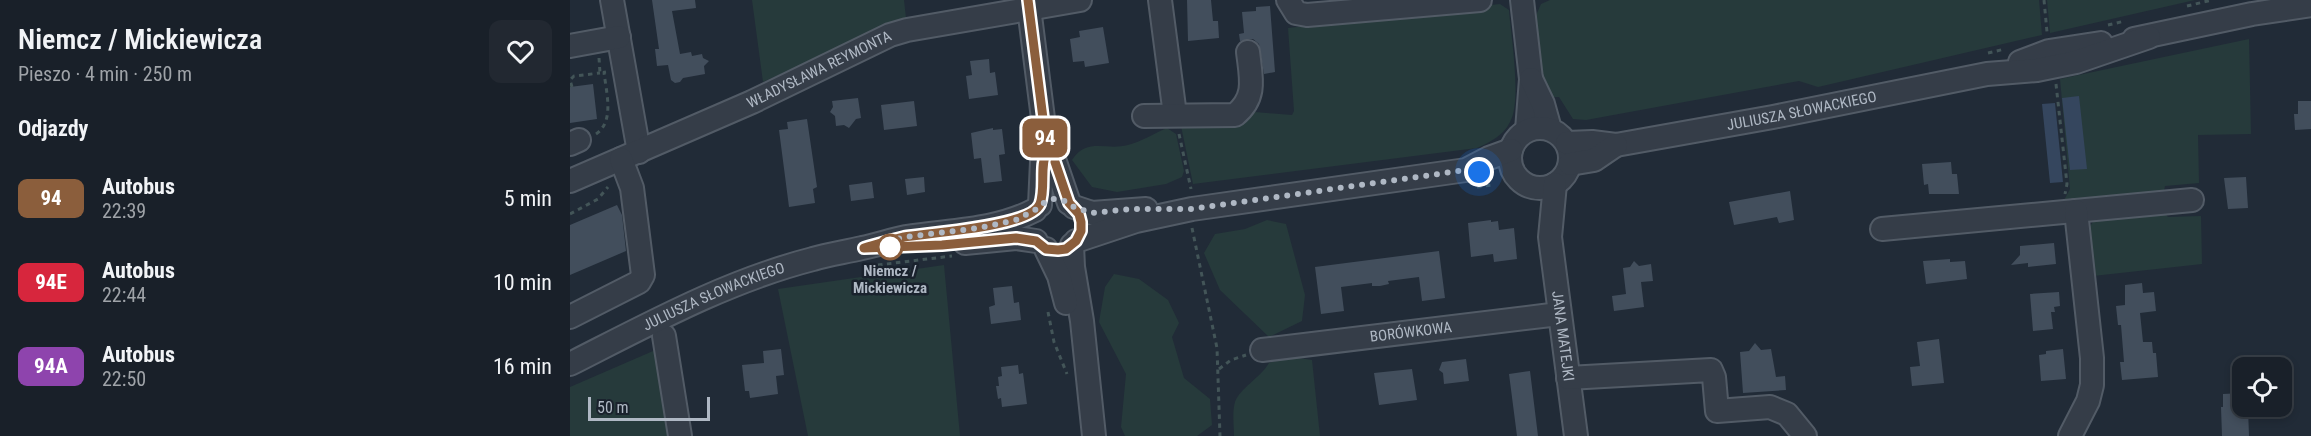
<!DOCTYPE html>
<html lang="pl">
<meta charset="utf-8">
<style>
:root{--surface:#192029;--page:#222831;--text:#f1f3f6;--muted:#9fa3a8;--line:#373e46}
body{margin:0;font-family:"Roboto Condensed",sans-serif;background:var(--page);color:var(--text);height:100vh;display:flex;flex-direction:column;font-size:22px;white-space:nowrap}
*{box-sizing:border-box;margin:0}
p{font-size:20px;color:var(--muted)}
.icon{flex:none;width:33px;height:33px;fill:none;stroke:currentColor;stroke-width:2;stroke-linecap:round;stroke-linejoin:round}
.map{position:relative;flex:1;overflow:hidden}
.details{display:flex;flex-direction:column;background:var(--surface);width:570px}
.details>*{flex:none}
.badge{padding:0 12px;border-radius:9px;font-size:21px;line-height:39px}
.buttons{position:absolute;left:1662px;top:357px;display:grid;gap:12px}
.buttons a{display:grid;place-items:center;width:60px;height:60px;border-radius:12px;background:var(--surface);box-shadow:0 3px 9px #0003,0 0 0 2px var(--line);font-size:30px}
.scale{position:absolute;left:18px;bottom:15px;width:122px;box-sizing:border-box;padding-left:6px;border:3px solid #afb8c4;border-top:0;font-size:16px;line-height:21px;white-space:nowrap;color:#afb8c4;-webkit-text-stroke:4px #1a222d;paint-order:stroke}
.you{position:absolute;width:30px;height:30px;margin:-15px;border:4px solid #fff;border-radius:50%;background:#1a73e8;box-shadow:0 0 0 9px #1a73e833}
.map>.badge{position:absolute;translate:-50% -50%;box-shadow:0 0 0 3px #fff}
h2{padding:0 18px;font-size:22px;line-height:54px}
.round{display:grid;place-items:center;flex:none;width:63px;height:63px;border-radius:12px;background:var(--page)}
.summary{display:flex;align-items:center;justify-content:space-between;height:102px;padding:0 18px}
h1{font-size:28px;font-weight:600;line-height:45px}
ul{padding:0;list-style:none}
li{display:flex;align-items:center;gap:18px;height:84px;padding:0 18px}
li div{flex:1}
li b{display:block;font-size:22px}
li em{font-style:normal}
li .badge{min-width:66px;font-weight:700;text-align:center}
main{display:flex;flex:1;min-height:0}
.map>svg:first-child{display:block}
.green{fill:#263a3b}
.water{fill:#35465e}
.building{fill:#424e5c}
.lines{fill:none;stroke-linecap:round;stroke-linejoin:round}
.minor-casing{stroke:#525b66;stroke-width:26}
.path{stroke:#435558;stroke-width:3;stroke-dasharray:4.5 4.5;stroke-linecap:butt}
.minor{stroke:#353d48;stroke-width:22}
.line-casing{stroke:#fff;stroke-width:14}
.line{stroke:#8b5e3c;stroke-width:9}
.walk{stroke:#afb8c4;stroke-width:6;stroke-dasharray:0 10.8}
.stop-dot{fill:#fff;stroke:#8b5e3c;stroke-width:3}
.labels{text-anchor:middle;stroke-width:5;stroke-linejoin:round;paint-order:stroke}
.street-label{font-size:15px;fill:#afb8c4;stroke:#1a222d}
.stop-label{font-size:15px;font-weight:bold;fill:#afb8c4;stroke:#1a222d}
</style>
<main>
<section class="details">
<div class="summary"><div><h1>Niemcz / Mickiewicza</h1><p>Pieszo · 4 min · 250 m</p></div><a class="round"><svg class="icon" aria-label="heart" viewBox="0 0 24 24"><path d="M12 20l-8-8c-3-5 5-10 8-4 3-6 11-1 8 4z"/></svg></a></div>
<h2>Odjazdy</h2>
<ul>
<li><span class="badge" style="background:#8b5e3c;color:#fff">94</span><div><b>Autobus</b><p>22:39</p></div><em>5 min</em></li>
<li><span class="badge" style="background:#d7263d;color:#fff">94E</span><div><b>Autobus</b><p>22:44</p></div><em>10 min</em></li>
<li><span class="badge" style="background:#8e44ad;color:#fff">94A</span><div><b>Autobus</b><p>22:50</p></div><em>16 min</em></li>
</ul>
</section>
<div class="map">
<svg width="1741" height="436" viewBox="0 0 1741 436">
<rect width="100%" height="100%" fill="#212b37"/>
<!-- green -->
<path class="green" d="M 182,0 L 334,0 L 336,18 L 193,82 Z
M 980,0 L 1469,0 L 1472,35 L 1248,87 L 1229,81 L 1016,120 L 1003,119 L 989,97 L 976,97 L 964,20 L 971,4 Z
M 1477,0 L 1625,0 L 1480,33 Z
M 930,4 L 939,10 C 941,36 952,101 940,122 C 933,136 920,142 907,148 L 623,184 L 610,121 L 658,123 L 685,112 L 722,115 L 724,111 L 718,28 Z
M 1679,39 L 1681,134 L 1628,135 L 1629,183 L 1595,186 L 1593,195 L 1492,204 L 1500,189 L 1490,79 Z
M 597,128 L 606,134 L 614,171 L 612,177 L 596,184 L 547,192 L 522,187 L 502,160 C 517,137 536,151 558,145 C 571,142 585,133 597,128 Z
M 1593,211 L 1598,217 L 1631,216 L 1632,264 L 1523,276 L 1519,228 L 1526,217 Z
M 697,220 L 716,224 L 735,295 L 732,321 L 699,337 L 650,290 L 634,253 L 645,234 L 675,229 Z
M 374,265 L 390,436 L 238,436 L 208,289 Z
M 544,274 L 569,279 L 598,300 L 609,323 L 602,337 L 614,378 L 640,399 L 642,425 L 627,436 L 555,436 L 551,427 L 556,374 L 529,322 L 535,287 Z
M 90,348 L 101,436 L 0,436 L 0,387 Z
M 718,356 L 742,360 L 750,436 L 664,436 C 664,426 662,412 665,402 C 669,389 691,377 699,363 Z"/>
<!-- water -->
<path class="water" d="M 1509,96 L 1517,169 L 1500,170 L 1492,98 Z
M 1485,103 L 1493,182 L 1480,183 L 1472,104 Z"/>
<!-- building -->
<path class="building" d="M 82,0 L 125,0 L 126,8 L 102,11 L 110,54 L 121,52 L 122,56 L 132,54 L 133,58 L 139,61 L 134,66 L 135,74 L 113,78 L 110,82 L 105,83 L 101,80 L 98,65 L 87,66 L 85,49 L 89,49 Z
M 617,0 L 641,0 L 643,21 L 648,21 L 649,38 L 618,41 Z
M 700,6 L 705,72 L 694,74 L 689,44 L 683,39 L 670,41 L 669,34 L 674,33 L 672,12 L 686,11 L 686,7 Z
M 533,27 L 539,63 L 515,67 L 514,61 L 503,62 L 500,39 L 510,37 L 509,31 Z
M 419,59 L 420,73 L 425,72 L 428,95 L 399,99 L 396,76 L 402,75 L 400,61 Z
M 23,84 L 27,119 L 0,123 L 0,87 Z
M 288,98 L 291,118 L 286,119 L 279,128 L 274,125 L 266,126 L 265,116 L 260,112 L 263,107 L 262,101 Z
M 344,101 L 347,126 L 314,130 L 311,105 Z
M 1728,101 L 1741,101 L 1741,129 L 1725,130 L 1724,114 L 1728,114 Z
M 237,119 L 247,187 L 243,189 L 245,203 L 219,207 L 209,130 L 218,129 L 217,122 Z
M 423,128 L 423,130 L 432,129 L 435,154 L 429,155 L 432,181 L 414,183 L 411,158 L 404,159 L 401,133 Z
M 1381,162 L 1382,174 L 1387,174 L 1389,194 L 1359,194 L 1358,184 L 1354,185 L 1352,164 Z
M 354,177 L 355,192 L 337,195 L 335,179 Z
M 1676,177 L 1678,208 L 1658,209 L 1654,178 Z
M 302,182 L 304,198 L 281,201 L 279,185 Z
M 1220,191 L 1224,220 L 1209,223 L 1207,217 L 1164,225 L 1159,202 Z
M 47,205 L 52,215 L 56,251 L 0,275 L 0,225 Z
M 921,220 L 921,222 L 928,221 L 929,230 L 944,228 L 947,259 L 924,262 L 923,254 L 901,257 L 898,223 Z
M 1484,243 L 1486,264 L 1458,267 L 1458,263 L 1441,265 L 1450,255 L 1450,246 Z
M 869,251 L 875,298 L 852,301 L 849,277 L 818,281 L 819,284 L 810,286 L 802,286 L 802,283 L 771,287 L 774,311 L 751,314 L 745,267 Z
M 1380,259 L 1380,262 L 1395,261 L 1397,279 L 1356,284 L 1353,261 Z
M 1064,261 L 1069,266 L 1081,264 L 1083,281 L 1071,282 L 1074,307 L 1044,311 L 1042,296 L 1056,294 L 1053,268 L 1060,267 Z
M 1572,283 L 1573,293 L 1584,292 L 1586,311 L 1570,313 L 1573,342 L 1582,342 L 1583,353 L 1586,353 L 1588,377 L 1552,380 L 1550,362 L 1554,362 L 1551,325 L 1548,325 L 1546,306 L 1555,305 L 1555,285 Z
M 442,286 L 444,303 L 449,302 L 451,320 L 421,324 L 419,307 L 425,305 L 423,288 Z
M 1489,292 L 1490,306 L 1484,307 L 1485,312 L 1481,312 L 1483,329 L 1463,331 L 1460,294 Z
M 1369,339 L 1374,383 L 1342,386 L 1340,367 L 1350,366 L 1347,342 Z
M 1185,343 L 1191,350 L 1201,349 L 1206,377 L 1215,376 L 1216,390 L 1173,393 L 1170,352 L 1179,351 Z
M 211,349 L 214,375 L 206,376 L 208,394 L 180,398 L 179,391 L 175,391 L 172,365 L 194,363 L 193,351 Z
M 1493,349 L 1496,379 L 1471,381 L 1469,355 L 1476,354 L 1476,351 Z
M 896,359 L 899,381 L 874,384 L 873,373 L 869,370 L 872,362 Z
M 448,365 L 449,374 L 453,373 L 457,404 L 432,407 L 431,398 L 428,399 L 426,386 L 429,386 L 428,377 L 432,376 L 431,367 Z
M 842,369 L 847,400 L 809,405 L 804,373 Z
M 960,371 L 968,436 L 947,436 L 939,374 Z
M 1672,393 L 1672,406 L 1678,408 L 1679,436 L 1652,436 L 1651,407 L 1653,407 L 1653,394 Z"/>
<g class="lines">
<defs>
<g id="minor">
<path d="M 42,0 L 69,152"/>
<path d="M 458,0 L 477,150 L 485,162 L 499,203"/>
<path d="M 590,0 L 605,115"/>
<path d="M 718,0 L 726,13 L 737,15 L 910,0"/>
<path d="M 952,0 L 961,79 L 957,130"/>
<path d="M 1564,39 L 1682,14 L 1741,5"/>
<path d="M 0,46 L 49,37"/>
<path d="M 1450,62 L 1479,51 L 1531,43"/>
<path d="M 961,79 L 973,104 L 980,129"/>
<path d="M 574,116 L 665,115 C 687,97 681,78 678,52"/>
<circle cx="970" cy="158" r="30"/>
<path id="s1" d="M 997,143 L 1022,142 L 1046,145 L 1203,117 L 1417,74 L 1467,70 L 1506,62 L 1579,37"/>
<path d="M 0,144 L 9,140"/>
<path d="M 1000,164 L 1024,160 L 1046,145"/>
<path id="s2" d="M 0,181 L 182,102 L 320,35 L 337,30 L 510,0"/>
<path id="s3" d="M 985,184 L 980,237 L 1006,436"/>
<path d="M 470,205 L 472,161 L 477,150"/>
<path d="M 504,207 L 522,213 L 576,209"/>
<path d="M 1312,229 L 1622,200"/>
<path d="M 506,241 L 566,221 L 622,209 L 896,170 L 919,158 L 941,150"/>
<path d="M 395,243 L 446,238 L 466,241"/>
<path d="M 502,245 L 503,267 L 512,321 L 524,436"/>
<path d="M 476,249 L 489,276 L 496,303"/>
<path d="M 0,317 L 69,282 L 73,275 L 62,188 L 51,159"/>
<path d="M 94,336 L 110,436"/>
<path id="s4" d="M 692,350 L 989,314"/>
<path id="s5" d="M 0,364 C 79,324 157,281 243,259 C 259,254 276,252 292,248 C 307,245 321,240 336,237 C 380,230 425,231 465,210"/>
<path d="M 998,378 L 1141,370 L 1144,377 L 1147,411 L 1200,407 L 1217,414 L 1235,436"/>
<path d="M 1500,436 L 1518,401 L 1522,385 L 1522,358 L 1506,211"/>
</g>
</defs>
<!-- minor casing -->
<use href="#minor" class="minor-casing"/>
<!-- path -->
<path class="path" d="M 1474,0 L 1477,32
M 1617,6 L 1642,0
M 1538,25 L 1555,21
M 1418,53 L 1435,49
M 29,58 L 30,73 L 36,72
M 1486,84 L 1497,184 L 1495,194
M 2,87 L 0,80 L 4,76 L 30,73
M 26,134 C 45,121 36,92 34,72
M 609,134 L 621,189
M 907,187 L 922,185
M 0,214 L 28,199 L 38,187
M 622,228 L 647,348 L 650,436
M 308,265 L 382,256
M 478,312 L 484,342 L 497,374
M 649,369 L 661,360 L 676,355"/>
<!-- minor -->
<use href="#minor" class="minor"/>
</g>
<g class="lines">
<defs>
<path id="line" d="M 458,0 L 477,150 C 469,167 476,187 470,204 C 461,227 358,233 334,237 C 321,240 308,244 294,248 L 372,245 L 446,238 L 466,241 L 476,249 L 488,250 L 496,249 L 506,241 L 511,231 L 511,222 L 509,214 L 499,203 L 485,162"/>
</defs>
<!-- line casing -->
<use href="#line" class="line-casing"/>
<!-- line -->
<use href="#line" class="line"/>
<!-- walk -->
<path class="walk" d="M 320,247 L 315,242 L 335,237 L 409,228 L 446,220 L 465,210 L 475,202 L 484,199 L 495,201 L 504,207 L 522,213 L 561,209 L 622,209 L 896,170 L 909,172"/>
</g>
<!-- markers -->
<circle class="stop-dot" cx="320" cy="247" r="12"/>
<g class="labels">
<!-- street labels -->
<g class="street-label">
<text dy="5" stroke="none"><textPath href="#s2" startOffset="273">WŁADYSŁAWA REYMONTA</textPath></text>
<text dy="5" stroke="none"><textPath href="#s1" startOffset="238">JULIUSZA SŁOWACKIEGO</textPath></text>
<text dy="5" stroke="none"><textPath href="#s5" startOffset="159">JULIUSZA SŁOWACKIEGO</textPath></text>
<text dy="5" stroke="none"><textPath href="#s4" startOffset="150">BORÓWKOWA</textPath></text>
<text dy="5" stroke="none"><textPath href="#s3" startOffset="153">JANA MATEJKI</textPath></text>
</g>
<!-- stop labels -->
<g class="stop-label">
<text x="320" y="276">Niemcz /<tspan x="320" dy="17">Mickiewicza</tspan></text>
</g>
</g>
</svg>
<div class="buttons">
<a><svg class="icon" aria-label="locate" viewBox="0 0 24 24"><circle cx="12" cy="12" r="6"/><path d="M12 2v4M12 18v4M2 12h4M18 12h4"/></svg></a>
</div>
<div class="scale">50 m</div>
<div class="you" style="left:909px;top:172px"></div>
<b class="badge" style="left:475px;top:138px;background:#8b5e3c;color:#fff">94</b>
</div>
</main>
